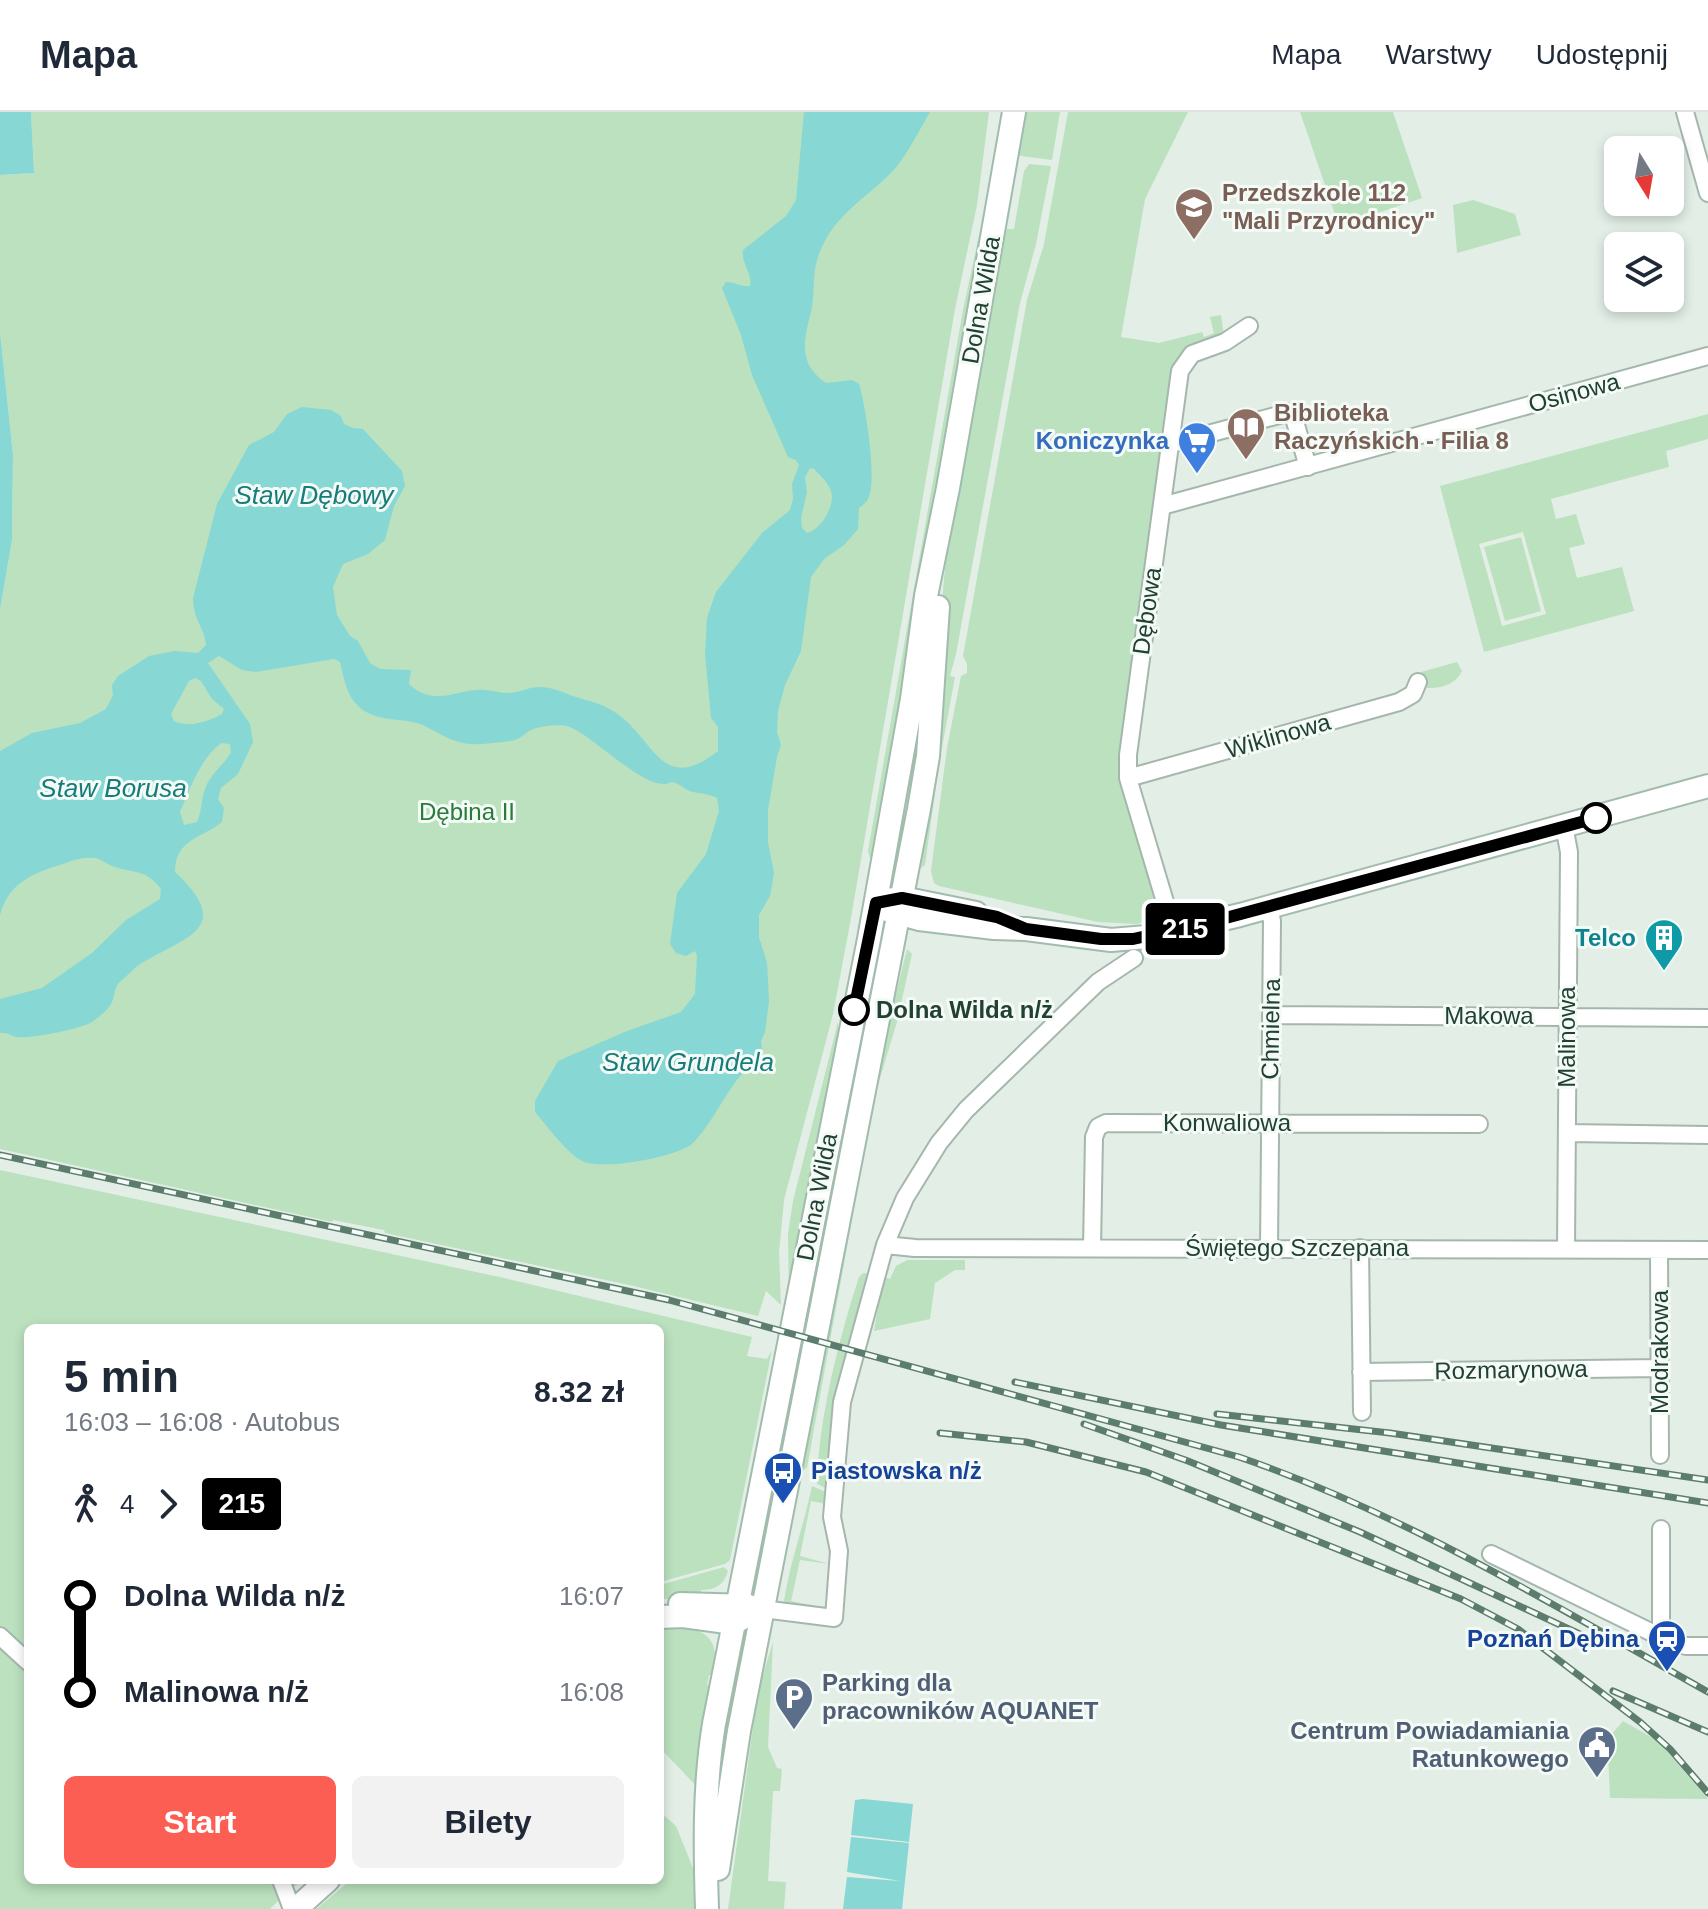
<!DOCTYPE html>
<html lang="pl">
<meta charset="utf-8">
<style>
:root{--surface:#fff;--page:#f2f2f3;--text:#1f2937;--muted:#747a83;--line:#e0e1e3;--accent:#fc5e53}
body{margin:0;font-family:Arial,sans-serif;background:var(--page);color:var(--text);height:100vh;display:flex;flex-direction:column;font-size:30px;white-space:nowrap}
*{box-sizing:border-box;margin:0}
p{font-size:26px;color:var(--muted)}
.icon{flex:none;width:44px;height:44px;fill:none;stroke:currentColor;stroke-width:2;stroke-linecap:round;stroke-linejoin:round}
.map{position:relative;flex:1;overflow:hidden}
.details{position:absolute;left:24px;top:1212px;width:640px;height:560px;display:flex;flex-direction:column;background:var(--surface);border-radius:12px;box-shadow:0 4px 12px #0003}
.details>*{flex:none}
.badge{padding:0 16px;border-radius:6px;font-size:28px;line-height:52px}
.needle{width:52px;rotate:169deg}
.fabs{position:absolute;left:1604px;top:24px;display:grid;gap:16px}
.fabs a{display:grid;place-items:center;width:80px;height:80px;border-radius:12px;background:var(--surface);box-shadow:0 4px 12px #0003;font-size:40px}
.map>.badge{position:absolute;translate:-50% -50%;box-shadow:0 0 0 4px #fff}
.legs{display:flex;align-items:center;gap:12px;height:88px;padding:0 40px;font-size:26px}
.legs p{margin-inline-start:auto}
.overview{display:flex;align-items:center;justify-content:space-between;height:136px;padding:0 40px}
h1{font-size:44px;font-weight:600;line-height:60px}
.button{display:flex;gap:16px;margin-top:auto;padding:16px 40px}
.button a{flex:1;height:92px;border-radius:12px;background:var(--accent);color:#fff;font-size:32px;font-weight:600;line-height:92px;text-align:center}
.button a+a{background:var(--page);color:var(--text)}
ul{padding:0 40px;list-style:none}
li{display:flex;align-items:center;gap:28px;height:96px;font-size:30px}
li i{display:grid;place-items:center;width:12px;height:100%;margin:0 10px;background:currentColor}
li i::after{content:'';width:20px;height:20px;margin:-10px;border:6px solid;border-radius:50%;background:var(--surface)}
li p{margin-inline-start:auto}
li:first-child i{background:linear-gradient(#0000 50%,currentColor 0)}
li:last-child i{background:linear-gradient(currentColor 50%,#0000 0)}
header{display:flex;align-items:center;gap:48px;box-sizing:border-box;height:112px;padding:0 40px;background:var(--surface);border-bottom:2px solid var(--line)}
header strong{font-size:38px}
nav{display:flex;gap:44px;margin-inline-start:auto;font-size:28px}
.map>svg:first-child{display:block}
.green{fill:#bbe1be;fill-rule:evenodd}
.water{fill:#87d7d5;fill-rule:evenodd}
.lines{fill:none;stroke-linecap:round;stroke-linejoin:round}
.street-casing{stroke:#a5b7ad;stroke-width:20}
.secondary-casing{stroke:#a1bbad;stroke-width:26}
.street{stroke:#fff;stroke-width:16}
.secondary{stroke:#fff;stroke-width:22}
.rail-casing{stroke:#5c7d6e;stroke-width:7}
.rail{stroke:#f4faf6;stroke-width:4;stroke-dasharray:12;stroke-linecap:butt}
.line-1-casing{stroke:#fff;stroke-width:18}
.line-1{stroke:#000;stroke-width:12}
.stop-1-dot{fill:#fff;stroke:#000;stroke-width:4}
.labels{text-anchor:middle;stroke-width:6;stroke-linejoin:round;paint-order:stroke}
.education-label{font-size:24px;font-weight:bold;fill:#785e54;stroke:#f4faf6;text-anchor:start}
.street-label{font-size:24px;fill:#214133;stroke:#f4faf6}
.shop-label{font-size:24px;font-weight:bold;fill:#366cbe;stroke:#f4faf6;text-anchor:end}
.park-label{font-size:24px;fill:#287b39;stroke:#f4faf6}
.culture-label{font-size:24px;font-weight:bold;fill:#0d838f;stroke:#f4faf6;text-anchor:end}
.stop-label{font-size:24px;font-weight:bold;fill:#214133;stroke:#f4faf6;text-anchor:start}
.transit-label{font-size:24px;font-weight:bold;fill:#164399;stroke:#f4faf6;text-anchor:start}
.service-label{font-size:24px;font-weight:bold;fill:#4e5e75;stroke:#f4faf6;text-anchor:start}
.water-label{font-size:26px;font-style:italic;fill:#167c7b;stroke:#f4faf6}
</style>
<header>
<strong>Mapa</strong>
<nav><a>Mapa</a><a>Warstwy</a><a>Udostępnij</a></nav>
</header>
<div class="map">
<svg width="1708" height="1797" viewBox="0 0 1708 1797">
<rect width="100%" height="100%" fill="#e3eee7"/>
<!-- green -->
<path class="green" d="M 31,0 L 989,0 L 977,93 L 955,197 L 851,806 L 833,902 L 784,1088 L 779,1140 L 781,1193 L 766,1179 L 758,1204 L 629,1173 L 385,1121 L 384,1118 L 333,1108 L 332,1110 L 0,1037 L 0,498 L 12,428 L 13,343 L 0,220 L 0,63 L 34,61 Z
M 1021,0 L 1060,0 L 1052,48 L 1014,43 Z
M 1068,0 L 1188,0 L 1145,87 L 1121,225 L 1159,231 L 1202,220 L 1204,225 L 1214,221 L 1210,205 L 1221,203 L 1224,224 L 1188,236 L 1176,250 L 1118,644 L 1120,670 L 1159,799 L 1157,805 L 1137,812 L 1098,810 L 939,774 L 934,771 L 931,759 L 947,636 L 961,564 L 967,561 L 967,552 L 963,544 L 1027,188 L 1044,132 Z
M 1300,0 L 1393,0 L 1422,86 L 1339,114 Z
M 1029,52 L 1051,54 L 1036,132 L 1020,191 L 956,542 L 950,564 L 955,565 L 939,652 L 925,753 L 921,756 C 939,654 935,549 946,446 C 955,348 979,249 996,152 L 1007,117 L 1014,117 L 1024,59 Z
M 1473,88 L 1515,102 L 1521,123 L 1457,141 L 1453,93 Z
M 978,128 L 979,158 L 873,748 L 870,746 L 868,739 L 963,198 Z
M 1708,302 L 1708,327 L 1666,339 L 1669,355 L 1551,387 L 1556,407 L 1576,402 L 1585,432 L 1569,436 L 1577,466 L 1622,455 L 1634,499 L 1484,540 L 1440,374 ZM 1523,420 L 1546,502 L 1502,514 L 1479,432 Z
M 1521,425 L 1541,499 L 1505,509 L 1484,435 Z
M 1457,550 L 1462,559 C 1456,572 1441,577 1427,576 L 1421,560 Z
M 875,832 L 886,834 L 757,1471 L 752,1470 Z
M 907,837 L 912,842 L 897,910 L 874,986 L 807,1356 L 803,1358 L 799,1373 L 800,1342 L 877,959 Z
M 838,910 L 838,945 L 789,1191 L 788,1122 L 793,1089 Z
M 0,1058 L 504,1166 L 752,1225 L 747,1244 L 767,1247 L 772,1238 L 730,1448 L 725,1452 L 660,1470 L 660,1216 L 28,1216 L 28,1768 L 301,1768 L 293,1776 L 289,1773 L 281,1786 L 270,1797 L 0,1797 Z
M 907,1148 L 965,1148 L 965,1158 L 955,1158 L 935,1171 L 930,1207 L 874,1219 L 883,1165 L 890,1167 L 896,1154 Z
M 863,1161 L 870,1162 L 828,1377 L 817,1372 C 818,1309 839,1226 859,1165 Z
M 812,1374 L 828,1381 L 827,1392 L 811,1389 L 800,1444 L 830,1452 L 800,1448 L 791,1489 L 826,1496 L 824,1497 L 787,1492 L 784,1489 C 790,1450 804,1413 812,1374 Z
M 724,1455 L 728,1459 C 724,1473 715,1478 701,1478 L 701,1486 L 660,1487 L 660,1473 Z
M 660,1514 C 697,1515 723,1518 713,1563 L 709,1563 L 707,1573 L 710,1574 L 702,1680 L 660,1636 Z
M 773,1530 L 768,1635 L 777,1656 L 782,1657 L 780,1679 L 773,1679 L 768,1769 L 786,1770 L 784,1797 L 728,1797 L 755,1601 L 761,1569 Z
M 1623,1609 L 1658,1629 L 1708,1687 L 1610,1686 L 1608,1639 L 1614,1638 L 1613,1630 L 1605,1630 Z
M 660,1700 L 676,1714 L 699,1771 L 698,1797 L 316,1797 L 351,1768 L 660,1768 Z"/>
<!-- water -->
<path class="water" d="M 0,0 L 31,0 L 34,61 L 0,63 Z
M 804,0 L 930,0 C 920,17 910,37 898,53 C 870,86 833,100 818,145 C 812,161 815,182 811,200 C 804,228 797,251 826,271 L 852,268 L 859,272 C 865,291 878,369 868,387 C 866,391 862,393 859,396 L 858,417 L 844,433 L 824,447 L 811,465 L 801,539 L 785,573 L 778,599 L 777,620 L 781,633 L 777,645 L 768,698 L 768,730 L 774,761 L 770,784 L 759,803 L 759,825 L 767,851 L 769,889 L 765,920 L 761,929 L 763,944 C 756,952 747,957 740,964 C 723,985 712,1011 694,1030 C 681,1045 601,1059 582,1049 C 566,1040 547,1014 535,1000 L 535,989 L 558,949 L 627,919 L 681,900 L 695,882 L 697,844 L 695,839 L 686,844 L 676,841 L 670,832 L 677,781 L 706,742 L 719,699 L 717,686 C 708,681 699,682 690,679 C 682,676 680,671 671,670 C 649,684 593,622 567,614 C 559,612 539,614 531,618 C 524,622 519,628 510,629 C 493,631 473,635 456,629 C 442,625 430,615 417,611 C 397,606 375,609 359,595 C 346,583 344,566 340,550 L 334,547 L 256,560 L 242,558 L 219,544 L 208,551 L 250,612 L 253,630 L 238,662 L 221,676 L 218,687 L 224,696 L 222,710 C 201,727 175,727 175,760 C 236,817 185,825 140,852 C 134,856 128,863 122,868 C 113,875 116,881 112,890 C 109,897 97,907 90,911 C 79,917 30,927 17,925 C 10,924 8,920 0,921 L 0,887 L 42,876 L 92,841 L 126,808 L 160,787 L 161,777 C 145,756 134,762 112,754 C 106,752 102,747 95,746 C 79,744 68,751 53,755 C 27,764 8,774 0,803 L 0,639 L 32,621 L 80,611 L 106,597 L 113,583 L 112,573 L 118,564 L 149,544 L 175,539 L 198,541 L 206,533 C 205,517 193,507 193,486 L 217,392 L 249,333 L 274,320 L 287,302 L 302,295 L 331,298 L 341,304 L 344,312 L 353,316 L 363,317 L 402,359 L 405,374 L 394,394 L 385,428 L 368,442 L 343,452 L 333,475 L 337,503 L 350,524 L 358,529 L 370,551 L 380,557 L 411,558 L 409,572 C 435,597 460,575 486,578 C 496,579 506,583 516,580 C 526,578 530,575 540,575 C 552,575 564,581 576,585 C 589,589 604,592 616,601 C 655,627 661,684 718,639 L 718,615 L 711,606 L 705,542 L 707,506 L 716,480 L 762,421 L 790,398 L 793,387 L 792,372 L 799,353 L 796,348 L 788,345 L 752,263 L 741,223 L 722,176 L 726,170 C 735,170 741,175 750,174 C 753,162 741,151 743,138 L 786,104 L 796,88 ZM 810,356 L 814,357 C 821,364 832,374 832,385 C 832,398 820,418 807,421 L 802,416 L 801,406 L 807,380 L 805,365 ZM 195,566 L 201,569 L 212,587 L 224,597 L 222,602 C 207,610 190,616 174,609 L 171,602 L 189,569 ZM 221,631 L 230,632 L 231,640 C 224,653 210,662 205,677 C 201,688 202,699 197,710 L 184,713 L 180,700 C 190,677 200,647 221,631 Z
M 0,220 L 13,343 L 12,428 L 0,498 Z
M 863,1687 L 913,1692 L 909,1730 L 851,1723 L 855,1688 Z
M 851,1725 L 909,1731 L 902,1797 L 843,1797 L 847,1765 L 900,1769 L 847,1760 Z"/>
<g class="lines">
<defs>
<path id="street" d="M 1685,0 L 1708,81
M 1171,332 L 1290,300 L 1294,306 L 1308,355
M 1162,394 L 1708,244
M 1128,666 L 1399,590 L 1413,582 L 1418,570
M 1564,714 L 1569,740 L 1566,1137
M 1174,820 L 1128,666 L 1128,643 L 1180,259 L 1192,242 L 1225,230 L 1249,214
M 1271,903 L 1708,906
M 1567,1021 L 1708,1023
M 885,1133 L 915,1136 L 1708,1138
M 1092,1136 L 1094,1025 L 1098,1015 L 1106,1011 L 1479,1012
M 1269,1136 L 1272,809 L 1269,795
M 1360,1136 L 1362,1300
M 1659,1138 L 1660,1343
M 1361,1260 L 1660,1256
M 1491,1442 L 1669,1529 L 1686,1534 L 1708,1534
M 762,1497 L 834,1506 L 839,1439 L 832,1405 L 842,1290 L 885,1133 L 905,1086 L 939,1031 L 966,998 L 1098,870 L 1134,846
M 0,1524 L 28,1550
M 1661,1525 L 1661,1417
M 281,1768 L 292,1797"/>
<path id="secondary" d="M 888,788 L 902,786 L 976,801
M 887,798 L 919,807 L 994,816 L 1026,817 L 1111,828 L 1147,825 L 1240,803 L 1708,674
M 680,1492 L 749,1494
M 660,1505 L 683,1504 L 734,1511 L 746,1504
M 718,1757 L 739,1619 L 919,697 L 928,644 L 938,495
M 296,1797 L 328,1768
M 707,1797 C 705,1736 704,1672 714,1612 L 869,827 L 912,587 L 926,484 L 948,376 L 1014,0"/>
</defs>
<!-- street casing -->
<use href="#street" class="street-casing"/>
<!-- secondary casing -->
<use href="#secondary" class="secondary-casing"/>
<!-- street -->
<use href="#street" class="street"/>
<!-- secondary -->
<use href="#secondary" class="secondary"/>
<defs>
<path id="rail" d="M 0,1043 L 669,1188 L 1239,1345 C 1405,1402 1555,1494 1708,1580
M 1015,1270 L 1221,1313 L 1708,1391
M 1217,1302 L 1390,1321 L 1708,1368
M 1084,1312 L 1188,1349 L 1360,1420 L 1599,1531
M 940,1321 L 1026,1330 L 1146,1360 L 1461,1487 L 1518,1517 L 1640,1610 L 1670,1637 L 1708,1681
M 1613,1579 L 1708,1620"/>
</defs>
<!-- rail casing -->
<use href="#rail" class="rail-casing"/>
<!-- rail -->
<use href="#rail" class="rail"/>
</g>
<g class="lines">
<defs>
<path id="line-1" d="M 854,898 L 876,791 L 902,786 L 997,805 L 1026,817 L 1101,827 L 1133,827 L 1207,811 L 1596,706"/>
</defs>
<!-- line-1 casing -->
<use href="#line-1" class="line-1-casing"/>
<!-- line-1 -->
<use href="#line-1" class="line-1"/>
</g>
<!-- icons -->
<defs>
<symbol id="school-pin" viewBox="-11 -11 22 30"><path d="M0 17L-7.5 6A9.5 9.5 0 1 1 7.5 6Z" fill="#8d6e63" stroke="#f4faf6"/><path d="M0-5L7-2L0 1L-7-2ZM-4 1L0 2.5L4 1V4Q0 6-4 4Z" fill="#fff"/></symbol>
<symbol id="library-pin" viewBox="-11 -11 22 30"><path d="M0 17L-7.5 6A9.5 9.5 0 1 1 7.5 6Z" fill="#8d6e63" stroke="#f4faf6"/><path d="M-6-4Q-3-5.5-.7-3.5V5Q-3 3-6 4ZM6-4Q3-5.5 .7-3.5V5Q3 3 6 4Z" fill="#fff"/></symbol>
<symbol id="supermarket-pin" viewBox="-11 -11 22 30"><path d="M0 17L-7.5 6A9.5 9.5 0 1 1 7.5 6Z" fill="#3f7fe0" stroke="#f4faf6"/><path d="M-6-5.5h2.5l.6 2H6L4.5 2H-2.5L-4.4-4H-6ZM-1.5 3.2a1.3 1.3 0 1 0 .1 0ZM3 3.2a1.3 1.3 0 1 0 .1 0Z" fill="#fff"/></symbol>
<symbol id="building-pin" viewBox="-11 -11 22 30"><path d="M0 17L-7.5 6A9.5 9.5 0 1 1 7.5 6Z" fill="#0f9aa8" stroke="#f4faf6"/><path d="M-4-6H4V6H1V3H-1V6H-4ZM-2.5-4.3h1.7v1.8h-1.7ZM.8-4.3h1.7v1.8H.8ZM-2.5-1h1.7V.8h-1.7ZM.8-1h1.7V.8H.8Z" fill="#fff"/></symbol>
<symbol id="bus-pin" viewBox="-11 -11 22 30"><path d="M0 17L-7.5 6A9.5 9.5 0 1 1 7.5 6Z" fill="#1a4fb4" stroke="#f4faf6"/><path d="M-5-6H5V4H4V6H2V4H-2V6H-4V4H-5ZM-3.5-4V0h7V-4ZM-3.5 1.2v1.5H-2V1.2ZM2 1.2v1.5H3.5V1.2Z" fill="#fff"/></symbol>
<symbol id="station-pin" viewBox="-11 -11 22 30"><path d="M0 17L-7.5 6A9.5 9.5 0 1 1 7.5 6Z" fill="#1a4fb4" stroke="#f4faf6"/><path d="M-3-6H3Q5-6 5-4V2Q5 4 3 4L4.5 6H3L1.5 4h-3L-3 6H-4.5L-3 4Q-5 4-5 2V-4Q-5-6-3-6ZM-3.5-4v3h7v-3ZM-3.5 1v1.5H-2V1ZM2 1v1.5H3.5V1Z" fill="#fff"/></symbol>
<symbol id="parking-pin" viewBox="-11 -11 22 30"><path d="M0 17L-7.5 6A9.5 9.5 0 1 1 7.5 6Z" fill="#5c6f8a" stroke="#f4faf6"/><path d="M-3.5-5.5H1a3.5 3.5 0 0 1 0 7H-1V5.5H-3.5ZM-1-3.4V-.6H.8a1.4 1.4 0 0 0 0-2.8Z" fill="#fff"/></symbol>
<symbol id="civic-pin" viewBox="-11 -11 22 30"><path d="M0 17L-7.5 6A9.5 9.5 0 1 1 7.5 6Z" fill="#5c6f8a" stroke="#f4faf6"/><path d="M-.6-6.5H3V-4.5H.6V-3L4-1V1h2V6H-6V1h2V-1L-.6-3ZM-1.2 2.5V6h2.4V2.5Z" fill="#fff"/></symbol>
</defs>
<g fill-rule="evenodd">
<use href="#school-pin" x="1172" y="73" width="44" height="60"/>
<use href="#library-pin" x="1224" y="293" width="44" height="60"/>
<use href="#supermarket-pin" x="1175" y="307" width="44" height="60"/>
<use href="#building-pin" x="1642" y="804" width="44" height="60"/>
<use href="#bus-pin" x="761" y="1337" width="44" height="60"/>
<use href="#station-pin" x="1645" y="1505" width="44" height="60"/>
<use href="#parking-pin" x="772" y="1563" width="44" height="60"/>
<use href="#civic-pin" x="1575" y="1611" width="44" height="60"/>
</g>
<!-- markers -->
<g class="stop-1-dot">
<circle cx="1596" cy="706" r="14"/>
<circle cx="854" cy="898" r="14"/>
</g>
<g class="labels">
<!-- education labels -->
<g class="education-label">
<text x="1222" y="89">Przedszkole 112<tspan x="1222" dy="28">"Mali Przyrodnicy"</tspan></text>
<text x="1274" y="309">Biblioteka<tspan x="1274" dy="28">Raczyńskich - Filia 8</tspan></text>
</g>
<!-- street labels -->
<g class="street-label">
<text transform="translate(981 188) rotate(-80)" y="8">Dolna Wilda</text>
<text transform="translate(1574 281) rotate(-15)" y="8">Osinowa</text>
<text transform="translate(1147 499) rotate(-82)" y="8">Dębowa</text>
<text transform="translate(1278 624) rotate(-16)" y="8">Wiklinowa</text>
<text x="1489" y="912">Makowa</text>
<text transform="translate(1271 917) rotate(-89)" y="8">Chmielna</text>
<text transform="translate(1567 925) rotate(-90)" y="8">Malinowa</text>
<text x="1227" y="1019">Konwaliowa</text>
<text transform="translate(817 1085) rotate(-79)" y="8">Dolna Wilda</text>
<text x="1297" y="1144">Świętego Szczepana</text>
<text transform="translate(1660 1240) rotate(-90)" y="8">Modrakowa</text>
<text transform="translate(1511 1258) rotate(-1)" y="8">Rozmarynowa</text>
</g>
<!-- shop labels -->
<g class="shop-label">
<text x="1169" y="337">Koniczynka</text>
</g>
<!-- park labels -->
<g class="park-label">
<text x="467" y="708">Dębina II</text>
</g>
<!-- culture labels -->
<g class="culture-label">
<text x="1636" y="834">Telco</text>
</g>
<!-- stop labels -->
<g class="stop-label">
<text x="876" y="906">Dolna Wilda n/ż</text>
</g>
<!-- transit labels -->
<g class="transit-label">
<text x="811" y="1367">Piastowska n/ż</text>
<text x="1639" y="1535" text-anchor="end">Poznań Dębina</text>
</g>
<!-- service labels -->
<g class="service-label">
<text x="822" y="1579">Parking dla<tspan x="822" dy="28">pracowników AQUANET</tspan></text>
<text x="1569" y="1627" text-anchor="end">Centrum Powiadamiania<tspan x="1569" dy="28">Ratunkowego</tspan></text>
</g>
<!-- water labels -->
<g class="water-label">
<text x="314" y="392">Staw Dębowy</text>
<text x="113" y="685">Staw Borusa</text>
<text x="688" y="959">Staw Grundela</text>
</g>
</g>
</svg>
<div class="fabs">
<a><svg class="needle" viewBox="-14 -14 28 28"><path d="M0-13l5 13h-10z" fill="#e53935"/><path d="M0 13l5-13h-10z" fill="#747a83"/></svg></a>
<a><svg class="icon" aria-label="layers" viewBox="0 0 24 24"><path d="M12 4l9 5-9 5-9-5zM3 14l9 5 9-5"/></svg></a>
</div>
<b class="badge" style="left:1185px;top:817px;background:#000;color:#fff">215</b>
<section class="details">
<div class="overview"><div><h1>5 min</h1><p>16:03 – 16:08 · Autobus</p></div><b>8.32 zł</b></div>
<div class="legs"><svg class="icon" aria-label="walk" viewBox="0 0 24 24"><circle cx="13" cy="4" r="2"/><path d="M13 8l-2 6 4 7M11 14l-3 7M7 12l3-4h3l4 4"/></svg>4<svg class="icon" aria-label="forward" viewBox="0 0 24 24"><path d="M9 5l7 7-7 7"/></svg><b class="badge" style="background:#000;color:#fff">215</b></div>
<ul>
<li><i style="color:#000"></i><b>Dolna Wilda n/ż</b><p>16:07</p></li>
<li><i style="color:#000"></i><b>Malinowa n/ż</b><p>16:08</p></li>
</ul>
<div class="button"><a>Start</a><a>Bilety</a></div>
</section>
</div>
